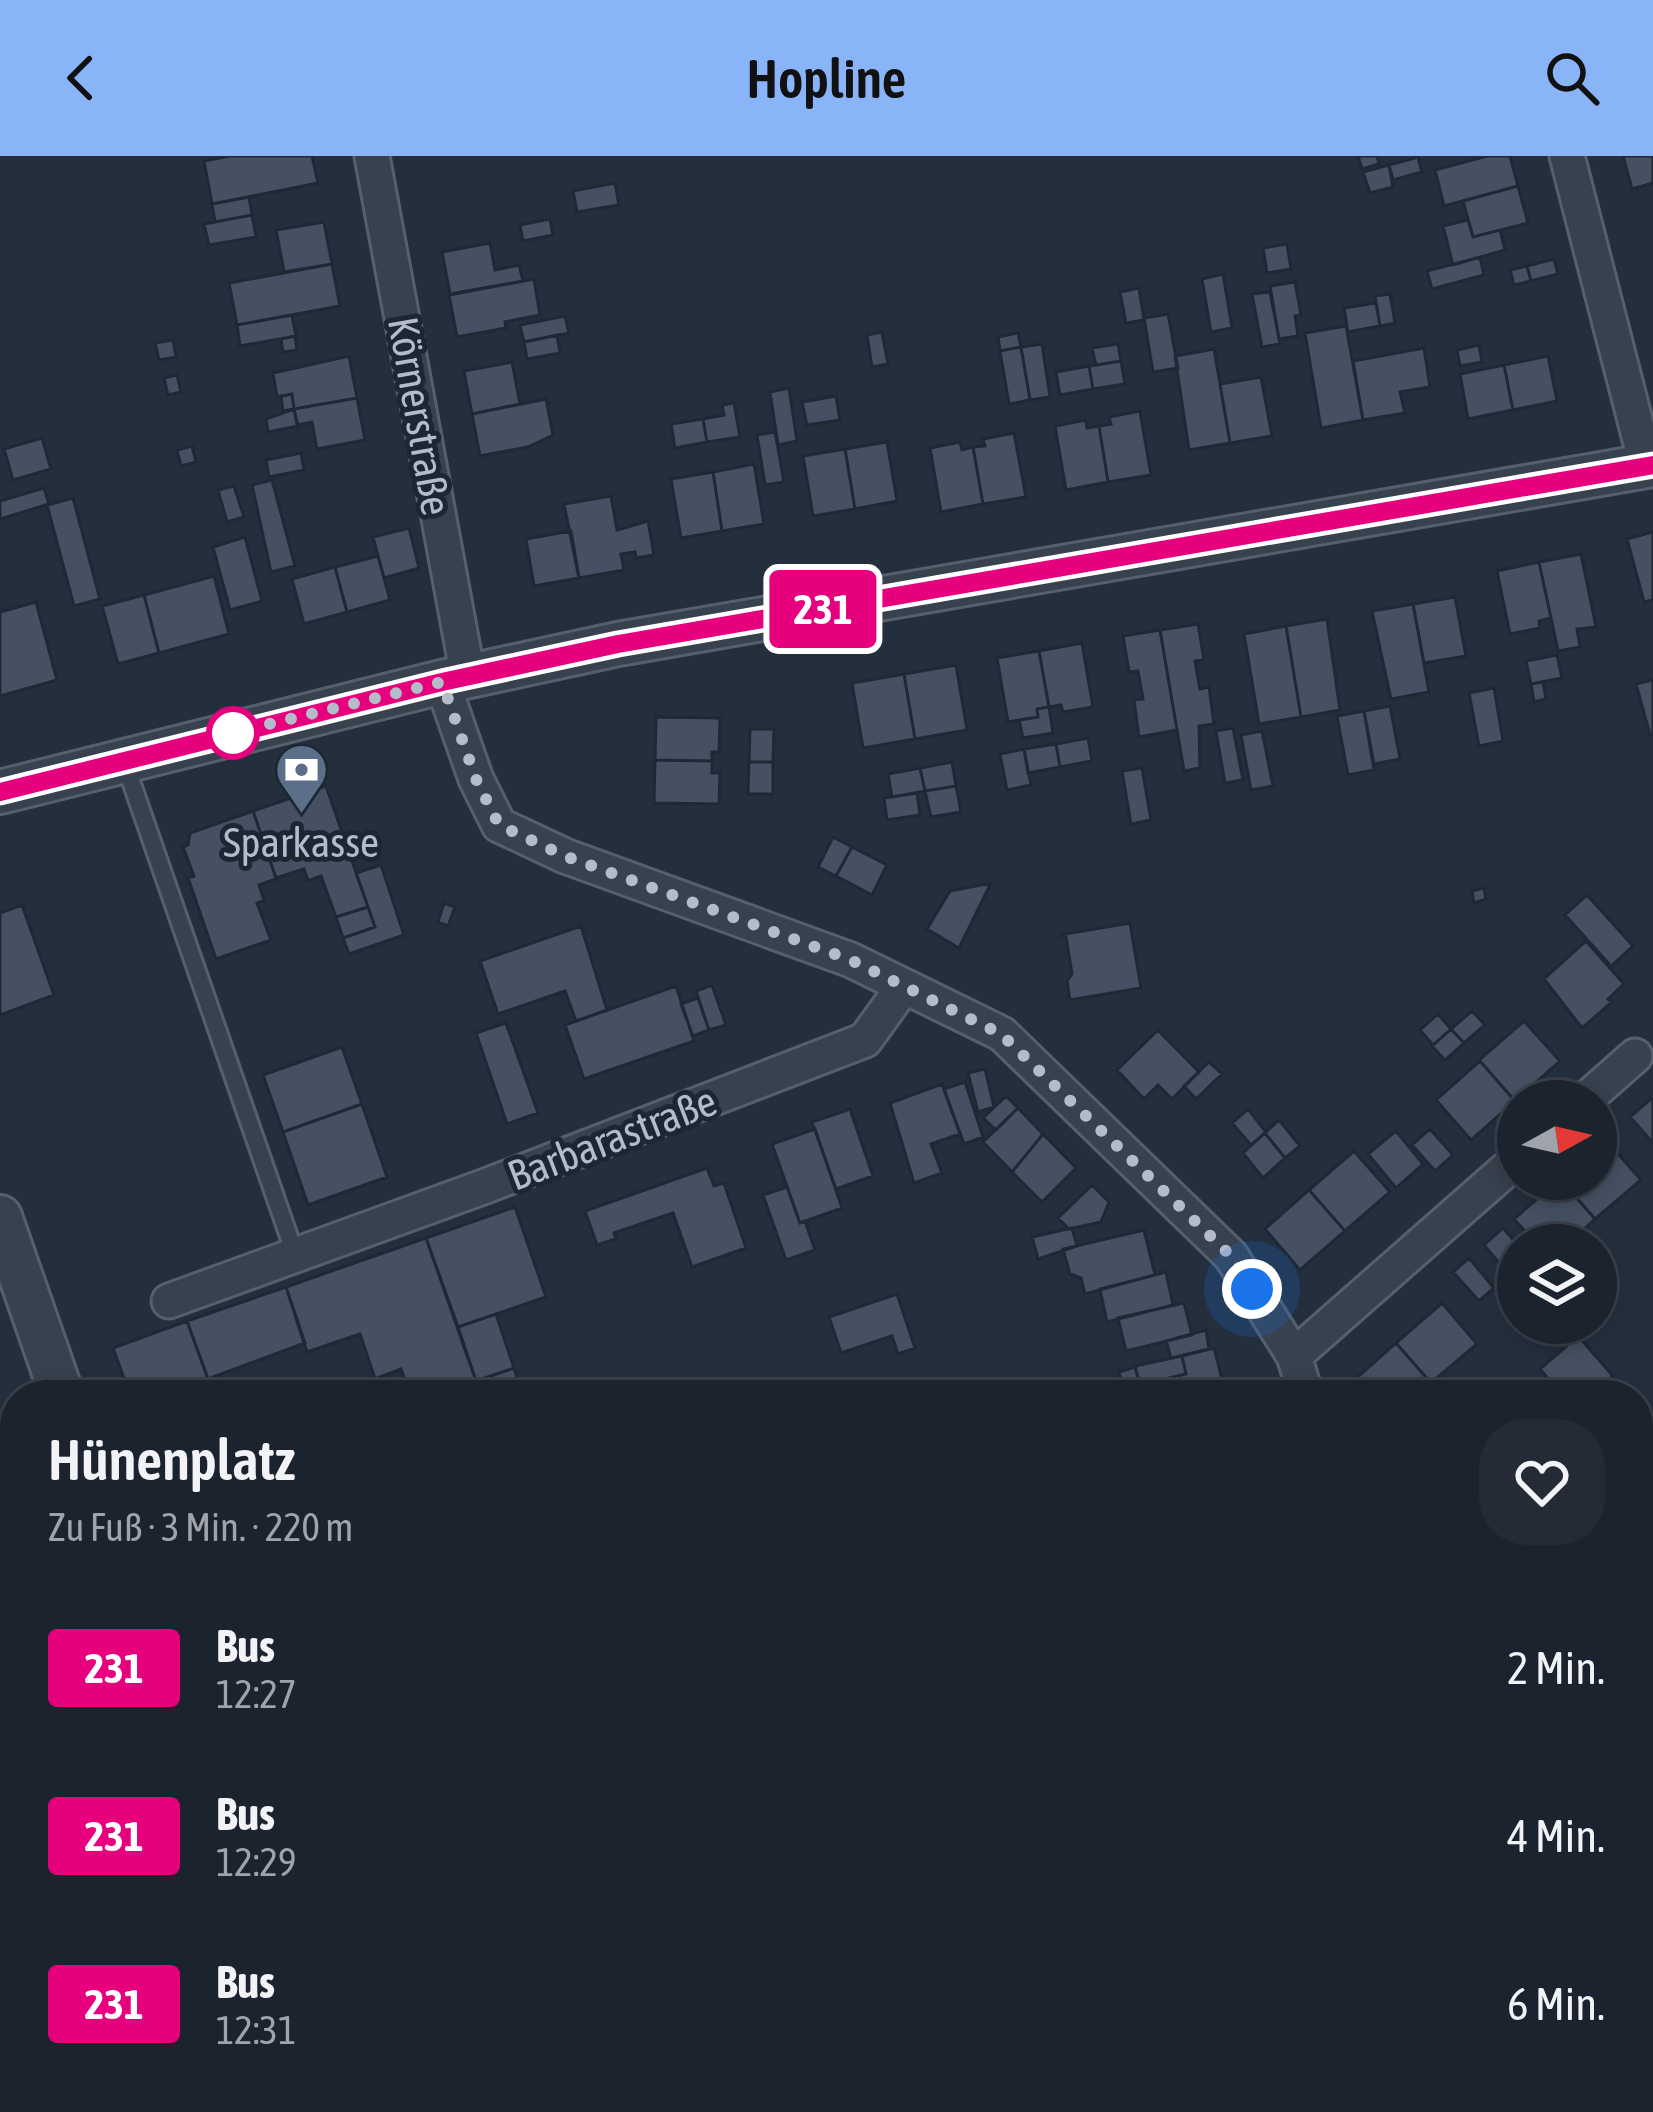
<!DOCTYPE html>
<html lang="de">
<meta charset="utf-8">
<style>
:root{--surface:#1b232e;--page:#242b36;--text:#f1f3f6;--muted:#a0a4aa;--line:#39404a;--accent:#8ab4f8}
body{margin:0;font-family:"Asap Condensed",sans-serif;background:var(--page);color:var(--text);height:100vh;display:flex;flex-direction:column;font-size:45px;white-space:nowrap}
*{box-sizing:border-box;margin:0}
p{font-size:39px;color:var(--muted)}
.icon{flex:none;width:66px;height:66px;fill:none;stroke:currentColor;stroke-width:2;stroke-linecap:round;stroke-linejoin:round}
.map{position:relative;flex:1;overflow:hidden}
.sheet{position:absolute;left:0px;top:1224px;width:1653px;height:732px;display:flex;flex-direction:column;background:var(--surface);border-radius:48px 48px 0 0;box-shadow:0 6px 18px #0003,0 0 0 3px var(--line)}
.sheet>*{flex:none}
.badge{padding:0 24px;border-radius:9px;font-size:42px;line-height:78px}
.needle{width:78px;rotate:82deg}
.tools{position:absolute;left:1497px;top:924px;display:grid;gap:24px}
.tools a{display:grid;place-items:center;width:120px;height:120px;border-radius:50%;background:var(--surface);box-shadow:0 6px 18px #0003,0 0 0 3px var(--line);font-size:60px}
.you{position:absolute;width:60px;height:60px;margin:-30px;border:9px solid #fff;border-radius:50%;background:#1a73e8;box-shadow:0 0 0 18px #1a73e833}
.map>.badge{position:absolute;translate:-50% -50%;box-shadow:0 0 0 6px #fff}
.round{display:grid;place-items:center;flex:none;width:126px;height:126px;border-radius:48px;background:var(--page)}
.overview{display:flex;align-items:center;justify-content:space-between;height:204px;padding:0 48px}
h1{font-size:57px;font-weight:600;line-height:90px}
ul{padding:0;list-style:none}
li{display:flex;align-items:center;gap:36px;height:168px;padding:0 48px}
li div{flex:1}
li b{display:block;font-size:45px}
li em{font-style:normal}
li .badge{min-width:132px;font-weight:700;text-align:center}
header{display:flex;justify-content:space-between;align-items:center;height:156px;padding:0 48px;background:var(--accent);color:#111;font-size:54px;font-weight:600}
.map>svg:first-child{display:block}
.building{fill:#455162;stroke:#1f2835;stroke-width:3}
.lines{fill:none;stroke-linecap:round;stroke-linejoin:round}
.service-casing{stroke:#565f6c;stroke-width:22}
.minor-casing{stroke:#565f6c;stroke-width:39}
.tertiary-casing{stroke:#565f6c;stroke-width:48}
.service{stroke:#38414e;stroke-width:16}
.minor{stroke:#38414e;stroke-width:33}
.tertiary{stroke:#38414e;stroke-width:42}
.line-casing{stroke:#fff;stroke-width:27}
.line{stroke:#e6007e;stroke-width:18}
.walk{stroke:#b4bcc9;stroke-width:12;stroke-dasharray:0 21.6}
.stop-dot{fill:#fff;stroke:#e6007e;stroke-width:6}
.labels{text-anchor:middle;stroke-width:10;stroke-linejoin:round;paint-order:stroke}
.street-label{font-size:42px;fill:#b4bcc9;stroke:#1d2633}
.poi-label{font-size:42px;fill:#b4bcc9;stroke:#1d2633}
</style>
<header><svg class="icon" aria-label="back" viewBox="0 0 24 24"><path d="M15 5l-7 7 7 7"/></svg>Hopline<svg class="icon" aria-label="search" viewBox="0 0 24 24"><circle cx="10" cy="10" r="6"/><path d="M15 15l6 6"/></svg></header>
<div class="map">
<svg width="1653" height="1956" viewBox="0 0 1653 1956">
<rect width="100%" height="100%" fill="#242f3e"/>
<!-- building -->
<path class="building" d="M 230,0 L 312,0 L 318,27 L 212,48 L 204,5 Z
M 1358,0 L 1377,0 L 1379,8 L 1362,13 Z
M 1487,0 L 1510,0 L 1518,30 L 1444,50 L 1435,14 Z
M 1623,0 L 1653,0 L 1653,27 L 1632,33 Z
M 1418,1 L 1422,16 L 1393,24 L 1389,9 Z
M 1389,9 L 1393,31 L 1370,37 L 1363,16 Z
M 615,27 L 619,49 L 577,56 L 573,35 Z
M 1518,30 L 1528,67 L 1473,81 L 1463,45 Z
M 249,41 L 252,59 L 215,66 L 212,48 Z
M 252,59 L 256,81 L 209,89 L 204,68 Z
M 550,63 L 553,79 L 523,85 L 520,69 Z
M 1468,64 L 1473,81 L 1500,74 L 1505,94 L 1453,109 L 1443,70 Z
M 324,66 L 332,108 L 284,116 L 276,74 Z
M 490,87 L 495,114 L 519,109 L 523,125 L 450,138 L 442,96 Z
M 1287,88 L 1291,113 L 1267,117 L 1263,92 Z
M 1480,101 L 1484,119 L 1432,133 L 1427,115 Z
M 1554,103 L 1558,118 L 1531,125 L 1527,110 Z
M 332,108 L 340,150 L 237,169 L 229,127 Z
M 1527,110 L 1531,125 L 1514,129 L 1510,114 Z
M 1223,118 L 1232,172 L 1211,176 L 1202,123 Z
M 534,123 L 540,159 L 505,166 L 506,172 L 457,181 L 449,139 Z
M 1295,126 L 1301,159 L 1295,160 L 1298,180 L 1279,183 L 1270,130 Z
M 1139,132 L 1144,164 L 1126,167 L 1120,136 Z
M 1270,136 L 1280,188 L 1262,191 L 1252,138 Z
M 1390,138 L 1395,167 L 1380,170 L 1375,140 Z
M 1376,147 L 1380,170 L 1348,176 L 1344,152 Z
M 1168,158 L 1178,212 L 1153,216 L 1144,162 Z
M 292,159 L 296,180 L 240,190 L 237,169 Z
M 565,160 L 569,177 L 524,186 L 520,169 Z
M 1346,170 L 1363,264 L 1321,272 L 1305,177 Z
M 882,176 L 888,208 L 872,211 L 867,179 Z
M 1018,177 L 1021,191 L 1000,195 L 998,181 Z
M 557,179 L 560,197 L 527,203 L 524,186 Z
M 295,180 L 297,194 L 283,196 L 281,183 Z
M 173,184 L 176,201 L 159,204 L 155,187 Z
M 1042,188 L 1050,241 L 1030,244 L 1021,191 Z
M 1118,188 L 1121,205 L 1096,209 L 1092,192 Z
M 1479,189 L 1482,206 L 1460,210 L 1457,194 Z
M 1021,191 L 1030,244 L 1009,248 L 1000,195 Z
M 1424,192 L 1430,231 L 1400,236 L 1405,257 L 1363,264 L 1353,205 Z
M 1214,193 L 1230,287 L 1189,294 L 1175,200 Z
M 349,200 L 357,242 L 294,253 L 292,238 L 277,241 L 273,217 Z
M 1548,200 L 1557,245 L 1513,254 L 1504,209 Z
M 1121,205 L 1125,228 L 1093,233 L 1089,210 Z
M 512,206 L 520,248 L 472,258 L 464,215 Z
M 1504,209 L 1513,254 L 1468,263 L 1460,218 Z
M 1089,210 L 1093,233 L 1060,239 L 1056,216 Z
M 177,219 L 181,236 L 168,239 L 164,222 Z
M 1261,221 L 1272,280 L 1230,287 L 1220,228 Z
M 789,232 L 797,285 L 778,289 L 770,236 Z
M 292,238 L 294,253 L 283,255 L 281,240 Z
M 836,240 L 840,264 L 807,269 L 802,246 Z
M 357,242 L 365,284 L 317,293 L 312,266 L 297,269 L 294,253 Z
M 546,243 L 553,279 L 528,291 L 480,300 L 472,258 Z
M 734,247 L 740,281 L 707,286 L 703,263 L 724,259 L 722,249 Z
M 294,253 L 298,270 L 268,276 L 266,263 Z
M 1140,255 L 1151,319 L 1108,326 L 1099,270 L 1111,268 L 1109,261 Z
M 703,263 L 707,286 L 675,292 L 671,268 Z
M 1086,264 L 1087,272 L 1099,270 L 1108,326 L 1066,334 L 1055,270 Z
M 775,276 L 784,326 L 765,329 L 757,279 Z
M 1014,277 L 1026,341 L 983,348 L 973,291 L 985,290 L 983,283 Z
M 42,282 L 51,313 L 13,324 L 4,293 Z
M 887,286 L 897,345 L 855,353 L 845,293 Z
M 960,286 L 962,294 L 973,291 L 983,348 L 941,356 L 930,292 Z
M 192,290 L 196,306 L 181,310 L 177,294 Z
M 845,293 L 855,353 L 813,360 L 803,300 Z
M 301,297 L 304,314 L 269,321 L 266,304 Z
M 754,308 L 764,368 L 722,375 L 713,316 Z
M 713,316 L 722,375 L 681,382 L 671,323 Z
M 272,324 L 295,410 L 271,416 L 252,329 Z
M 234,330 L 244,361 L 227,366 L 218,334 Z
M 44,332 L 49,348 L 0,363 L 0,345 Z
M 611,340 L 617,374 L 648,365 L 654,399 L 636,402 L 635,396 L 621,398 L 624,414 L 579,422 L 564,348 Z
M 73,342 L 100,443 L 74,450 L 47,349 Z
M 409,372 L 419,412 L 384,422 L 373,381 Z
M 571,375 L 579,422 L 534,430 L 526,383 Z
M 1653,376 L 1653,444 L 1644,446 L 1627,383 Z
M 245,381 L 262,445 L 230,454 L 213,391 Z
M 1581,398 L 1596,471 L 1577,473 L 1580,491 L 1558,495 L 1539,406 Z
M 378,400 L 390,444 L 347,456 L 335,411 Z
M 1539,406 L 1551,462 L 1539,465 L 1540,472 L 1510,478 L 1497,415 Z
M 335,411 L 347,456 L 304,468 L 292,423 Z
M 214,420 L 229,478 L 159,497 L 144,439 Z
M 144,439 L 159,497 L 118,508 L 102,450 Z
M 1455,441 L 1466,500 L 1424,507 L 1413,448 Z
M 36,446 L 57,524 L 0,540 L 0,456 Z
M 1413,448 L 1429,536 L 1391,543 L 1372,455 Z
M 1327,463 L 1340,554 L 1301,561 L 1286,470 Z
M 1198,468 L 1204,504 L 1195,505 L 1200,533 L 1209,531 L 1214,568 L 1199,570 L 1200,612 L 1184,615 L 1160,474 Z
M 1286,470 L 1301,561 L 1259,568 L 1244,478 Z
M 1160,474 L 1177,574 L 1139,581 L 1134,544 L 1143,543 L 1138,515 L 1129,516 L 1123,480 Z
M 1082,487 L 1093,551 L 1063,556 L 1061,549 L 1049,551 L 1039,495 Z
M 1039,495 L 1049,551 L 1037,553 L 1038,561 L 1008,566 L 997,502 Z
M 1557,499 L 1562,522 L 1531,528 L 1526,505 Z
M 956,509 L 967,574 L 915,583 L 904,518 Z
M 904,518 L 915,583 L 863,592 L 852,527 Z
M 1653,524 L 1653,579 L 1650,579 L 1636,528 Z
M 1543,526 L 1546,543 L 1534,546 L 1531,528 Z
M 1494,532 L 1503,585 L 1479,590 L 1469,537 Z
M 1390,550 L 1400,603 L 1374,608 L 1364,555 Z
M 1049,551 L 1053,577 L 1023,582 L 1019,564 L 1038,561 L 1037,553 Z
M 1364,555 L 1374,614 L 1348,619 L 1337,560 Z
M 656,561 L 720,562 L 719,596 L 712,596 L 712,605 L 655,604 Z
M 1233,572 L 1243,624 L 1225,627 L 1216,575 Z
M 750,573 L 774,573 L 773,606 L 749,606 Z
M 1262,575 L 1273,630 L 1251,634 L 1241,579 Z
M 1088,582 L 1092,605 L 1060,611 L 1056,588 Z
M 1056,588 L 1060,611 L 1028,617 L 1024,593 Z
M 1024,593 L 1031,629 L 1007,634 L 1000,598 Z
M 655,604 L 712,605 L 712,617 L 720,617 L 719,648 L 654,647 Z
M 749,606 L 773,606 L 773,638 L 748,638 Z
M 952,606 L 956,630 L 925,635 L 920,612 Z
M 920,612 L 925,635 L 892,641 L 888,618 Z
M 1142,612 L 1151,664 L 1131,668 L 1122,615 Z
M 326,630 L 368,751 L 336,761 L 321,720 L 308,725 L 304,713 L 276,722 L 253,655 Z
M 956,630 L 961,656 L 931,661 L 925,635 Z
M 917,637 L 920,659 L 887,664 L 884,642 Z
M 253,655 L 276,722 L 290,718 L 259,729 L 264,744 L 257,747 L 271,784 L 216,803 L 188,722 L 194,720 L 183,691 L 188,689 L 190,677 Z
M 833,681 L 852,691 L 836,720 L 818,711 Z
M 852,691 L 887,709 L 872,739 L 836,720 Z
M 381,709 L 404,779 L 349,798 L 343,782 L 375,771 L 356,717 Z
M 991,727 L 959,792 L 927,773 L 950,735 Z
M 1484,732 L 1486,743 L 1474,747 L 1472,735 Z
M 1587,739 L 1633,790 L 1611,810 L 1565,759 Z
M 444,747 L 455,751 L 448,770 L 438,766 Z
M 22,749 L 54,839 L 0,859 L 0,757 Z
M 368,751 L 375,771 L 343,782 L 336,761 Z
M 1130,767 L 1141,832 L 1070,844 L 1067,825 L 1072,818 L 1066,781 L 1059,779 Z
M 581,770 L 607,854 L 576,865 L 565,835 L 498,858 L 480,805 Z
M 1586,785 L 1624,828 L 1608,843 L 1612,846 L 1582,872 L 1544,823 Z
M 712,829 L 726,869 L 709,874 L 696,835 Z
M 676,830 L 694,885 L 584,923 L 565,869 Z
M 698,842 L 709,874 L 693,880 L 681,848 Z
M 1472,855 L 1485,869 L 1464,887 L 1451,873 Z
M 1438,858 L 1451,873 L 1433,889 L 1420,874 Z
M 1524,865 L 1560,905 L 1515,945 L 1479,904 Z
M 506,867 L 538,957 L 507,968 L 476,877 Z
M 1451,873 L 1464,887 L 1445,904 L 1432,890 Z
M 1158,874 L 1199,916 L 1172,943 L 1158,929 L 1144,943 L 1117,914 Z
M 342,891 L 362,948 L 283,976 L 263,919 Z
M 1480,905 L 1515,945 L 1471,984 L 1436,944 Z
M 1209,906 L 1222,918 L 1196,943 L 1184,930 Z
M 985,913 L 994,951 L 978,956 L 968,917 Z
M 965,926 L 983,981 L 964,988 L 944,933 Z
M 942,928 L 960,978 L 931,988 L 942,1017 L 914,1027 L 890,947 Z
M 1006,940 L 1018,952 L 996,974 L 983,962 Z
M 1653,941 L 1653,987 L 1630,961 Z
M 362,948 L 387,1021 L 308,1049 L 283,976 Z
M 1018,952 L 1043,978 L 1012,1016 L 983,986 Z
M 850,953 L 873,1020 L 836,1033 L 812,966 Z
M 1248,953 L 1266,976 L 1251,989 L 1232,967 Z
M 1279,964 L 1300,990 L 1285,1002 L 1265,977 Z
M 815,973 L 842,1052 L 800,1067 L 772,988 Z
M 1430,973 L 1453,999 L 1435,1015 L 1412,989 Z
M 1396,975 L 1423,1008 L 1396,1032 L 1368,998 Z
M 1265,977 L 1285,1002 L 1263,1022 L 1243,997 Z
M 1043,978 L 1076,1012 L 1042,1046 L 1012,1016 Z
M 1605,983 L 1641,1024 L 1595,1063 L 1560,1023 L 1596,1023 L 1596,991 Z
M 1354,995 L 1390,1036 L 1345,1075 L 1309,1034 Z
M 707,1012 L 714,1030 L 724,1027 L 746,1092 L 692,1111 L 673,1057 L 614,1077 L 616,1083 L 597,1089 L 585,1055 Z
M 1560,1023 L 1595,1063 L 1580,1077 L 1591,1089 L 1537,1089 L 1514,1063 Z
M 1092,1029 L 1109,1046 L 1101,1066 L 1069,1073 L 1058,1062 Z
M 787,1031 L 800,1067 L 805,1065 L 815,1094 L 786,1104 L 763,1039 Z
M 1309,1034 L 1345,1075 L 1300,1114 L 1265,1073 Z
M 515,1051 L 546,1141 L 458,1171 L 426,1082 Z
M 1072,1072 L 1077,1090 L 1038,1103 L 1032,1081 Z
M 1503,1072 L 1518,1089 L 1518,1111 L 1509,1119 L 1484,1089 Z
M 1144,1074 L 1155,1119 L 1085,1138 L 1081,1122 L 1070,1118 L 1063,1093 Z
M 426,1082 L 477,1228 L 479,1239 L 410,1239 L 401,1213 L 375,1223 L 360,1178 L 307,1196 L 286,1131 Z
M 1469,1102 L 1494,1132 L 1479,1145 L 1453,1116 Z
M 1166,1116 L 1173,1149 L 1107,1166 L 1100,1133 Z
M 286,1131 L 305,1187 L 208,1223 L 187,1165 Z
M 897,1138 L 915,1192 L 898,1198 L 892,1180 L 841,1197 L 829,1161 Z
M 1184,1147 L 1192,1179 L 1126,1195 L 1118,1162 Z
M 1442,1147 L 1477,1188 L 1431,1227 L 1396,1187 Z
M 496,1158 L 514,1212 L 476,1225 L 458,1171 Z
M 187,1165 L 208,1223 L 175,1235 L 177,1239 L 130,1239 L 113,1192 Z
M 1206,1174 L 1209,1193 L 1171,1202 L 1166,1185 Z
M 1578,1180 L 1613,1220 L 1592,1239 L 1562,1239 L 1540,1213 Z
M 1396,1187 L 1431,1227 L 1418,1239 L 1362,1239 L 1351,1227 Z
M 1214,1192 L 1226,1239 L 1124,1239 L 1119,1216 L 1135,1211 L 1140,1229 L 1186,1218 L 1182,1200 Z
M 1182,1200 L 1186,1218 L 1140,1229 L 1135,1210 Z
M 514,1212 L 523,1239 L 479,1239 L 476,1225 Z
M 0,1294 L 15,1336 L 15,1475 L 0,1480 Z
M 1638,1581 L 1652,1589 L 1643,1604 L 1638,1601 Z
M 5,1610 L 15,1638 L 15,1716 L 0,1721 L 0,1611 Z
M 1639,1611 L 1653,1619 L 1653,1640 L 1638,1631 Z
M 1653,1663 L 1653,1704 L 1638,1696 Z
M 1638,1696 L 1653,1704 L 1653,1771 L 1638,1762 Z
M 1638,1762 L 1653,1771 L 1638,1798 Z
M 14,1785 L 15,1834 L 0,1839 L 0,1789 Z
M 15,1834 L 15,1907 L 0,1913 L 0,1839 Z
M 165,1941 L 222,1941 L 227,1956 L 159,1956 L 155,1945 Z
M 1019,1941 L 1099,1941 L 1104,1956 L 990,1956 L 989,1952 L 991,1956 L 1017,1946 L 1015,1942 Z
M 1099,1941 L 1213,1941 L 1214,1943 L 1178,1956 L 1104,1956 Z
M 1394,1941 L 1434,1941 L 1434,1942 L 1399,1955 Z
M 1434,1942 L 1439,1956 L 1399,1956 L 1399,1955 Z"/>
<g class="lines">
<defs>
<path id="service" d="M 124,605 L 295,1098
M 0,1942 L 15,1937"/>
<path id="minor" d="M 372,0 L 468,520
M 1567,0 L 1647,311
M 442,526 L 476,623 L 499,669 L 565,700 L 851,804 L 1002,878 L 1231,1100 L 1294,1200 L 1306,1239
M 1584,945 L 1635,900
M 169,1145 L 483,1031 L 865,884 L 904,830
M 1294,1200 L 1518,1003
M 926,1941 L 933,1956
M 1491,1941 L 1496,1956
M 794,1956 L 833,1941"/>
<path id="tertiary" d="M 0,636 L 442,526 L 618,488 L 1653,309
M 0,1061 L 62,1239
M 306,1941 L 312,1956"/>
</defs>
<!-- service casing -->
<use href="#service" class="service-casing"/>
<!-- minor casing -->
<use href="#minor" class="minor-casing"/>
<!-- tertiary casing -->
<use href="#tertiary" class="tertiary-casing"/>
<!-- service -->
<use href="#service" class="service"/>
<!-- minor -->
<use href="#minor" class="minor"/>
<!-- tertiary -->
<use href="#tertiary" class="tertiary"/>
</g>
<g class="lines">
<defs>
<path id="line" d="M 0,636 L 442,526 L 618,488 L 1653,309"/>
</defs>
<!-- line casing -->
<use href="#line" class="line-casing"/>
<!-- line -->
<use href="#line" class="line"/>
<!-- walk -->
<path class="walk" d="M 233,577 L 220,580 L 442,526 L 476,623 L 499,669 L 565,700 L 851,804 L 1001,878 L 1231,1100 L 1252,1133"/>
</g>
<!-- icons -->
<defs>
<symbol id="bank-pin" viewBox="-11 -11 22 30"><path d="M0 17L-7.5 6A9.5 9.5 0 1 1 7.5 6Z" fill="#5c6f8a" stroke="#1d2633"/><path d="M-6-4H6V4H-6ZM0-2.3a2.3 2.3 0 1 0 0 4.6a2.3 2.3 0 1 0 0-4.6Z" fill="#fff"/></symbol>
</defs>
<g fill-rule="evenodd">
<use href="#bank-pin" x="272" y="584" width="59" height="81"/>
</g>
<!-- markers -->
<circle class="stop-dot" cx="233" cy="577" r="24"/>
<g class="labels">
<!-- street labels -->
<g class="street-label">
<text transform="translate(420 260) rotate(80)" y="15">Körnerstraße</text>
<text transform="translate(612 982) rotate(-21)" y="15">Barbarastraße</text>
</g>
<!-- poi labels -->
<g class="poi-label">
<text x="301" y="701">Sparkasse</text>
</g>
</g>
</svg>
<div class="tools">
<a><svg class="needle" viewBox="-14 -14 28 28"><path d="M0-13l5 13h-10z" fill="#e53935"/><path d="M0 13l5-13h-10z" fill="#a0a4aa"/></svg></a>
<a><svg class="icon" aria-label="layers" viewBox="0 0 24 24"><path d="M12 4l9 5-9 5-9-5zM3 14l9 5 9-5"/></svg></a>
</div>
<div class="you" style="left:1252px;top:1133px"></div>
<b class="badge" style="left:823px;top:453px;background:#e6007e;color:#fff">231</b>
<section class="sheet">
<div class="overview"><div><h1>Hünenplatz</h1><p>Zu Fuß · 3 Min. · 220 m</p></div><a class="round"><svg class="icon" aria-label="heart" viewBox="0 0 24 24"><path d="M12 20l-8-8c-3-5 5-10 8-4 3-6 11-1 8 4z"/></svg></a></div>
<ul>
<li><span class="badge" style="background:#e6007e;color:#fff">231</span><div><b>Bus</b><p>12:27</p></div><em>2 Min.</em></li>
<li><span class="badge" style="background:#e6007e;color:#fff">231</span><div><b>Bus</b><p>12:29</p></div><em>4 Min.</em></li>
<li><span class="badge" style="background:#e6007e;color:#fff">231</span><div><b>Bus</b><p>12:31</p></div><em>6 Min.</em></li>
</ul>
</section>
</div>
